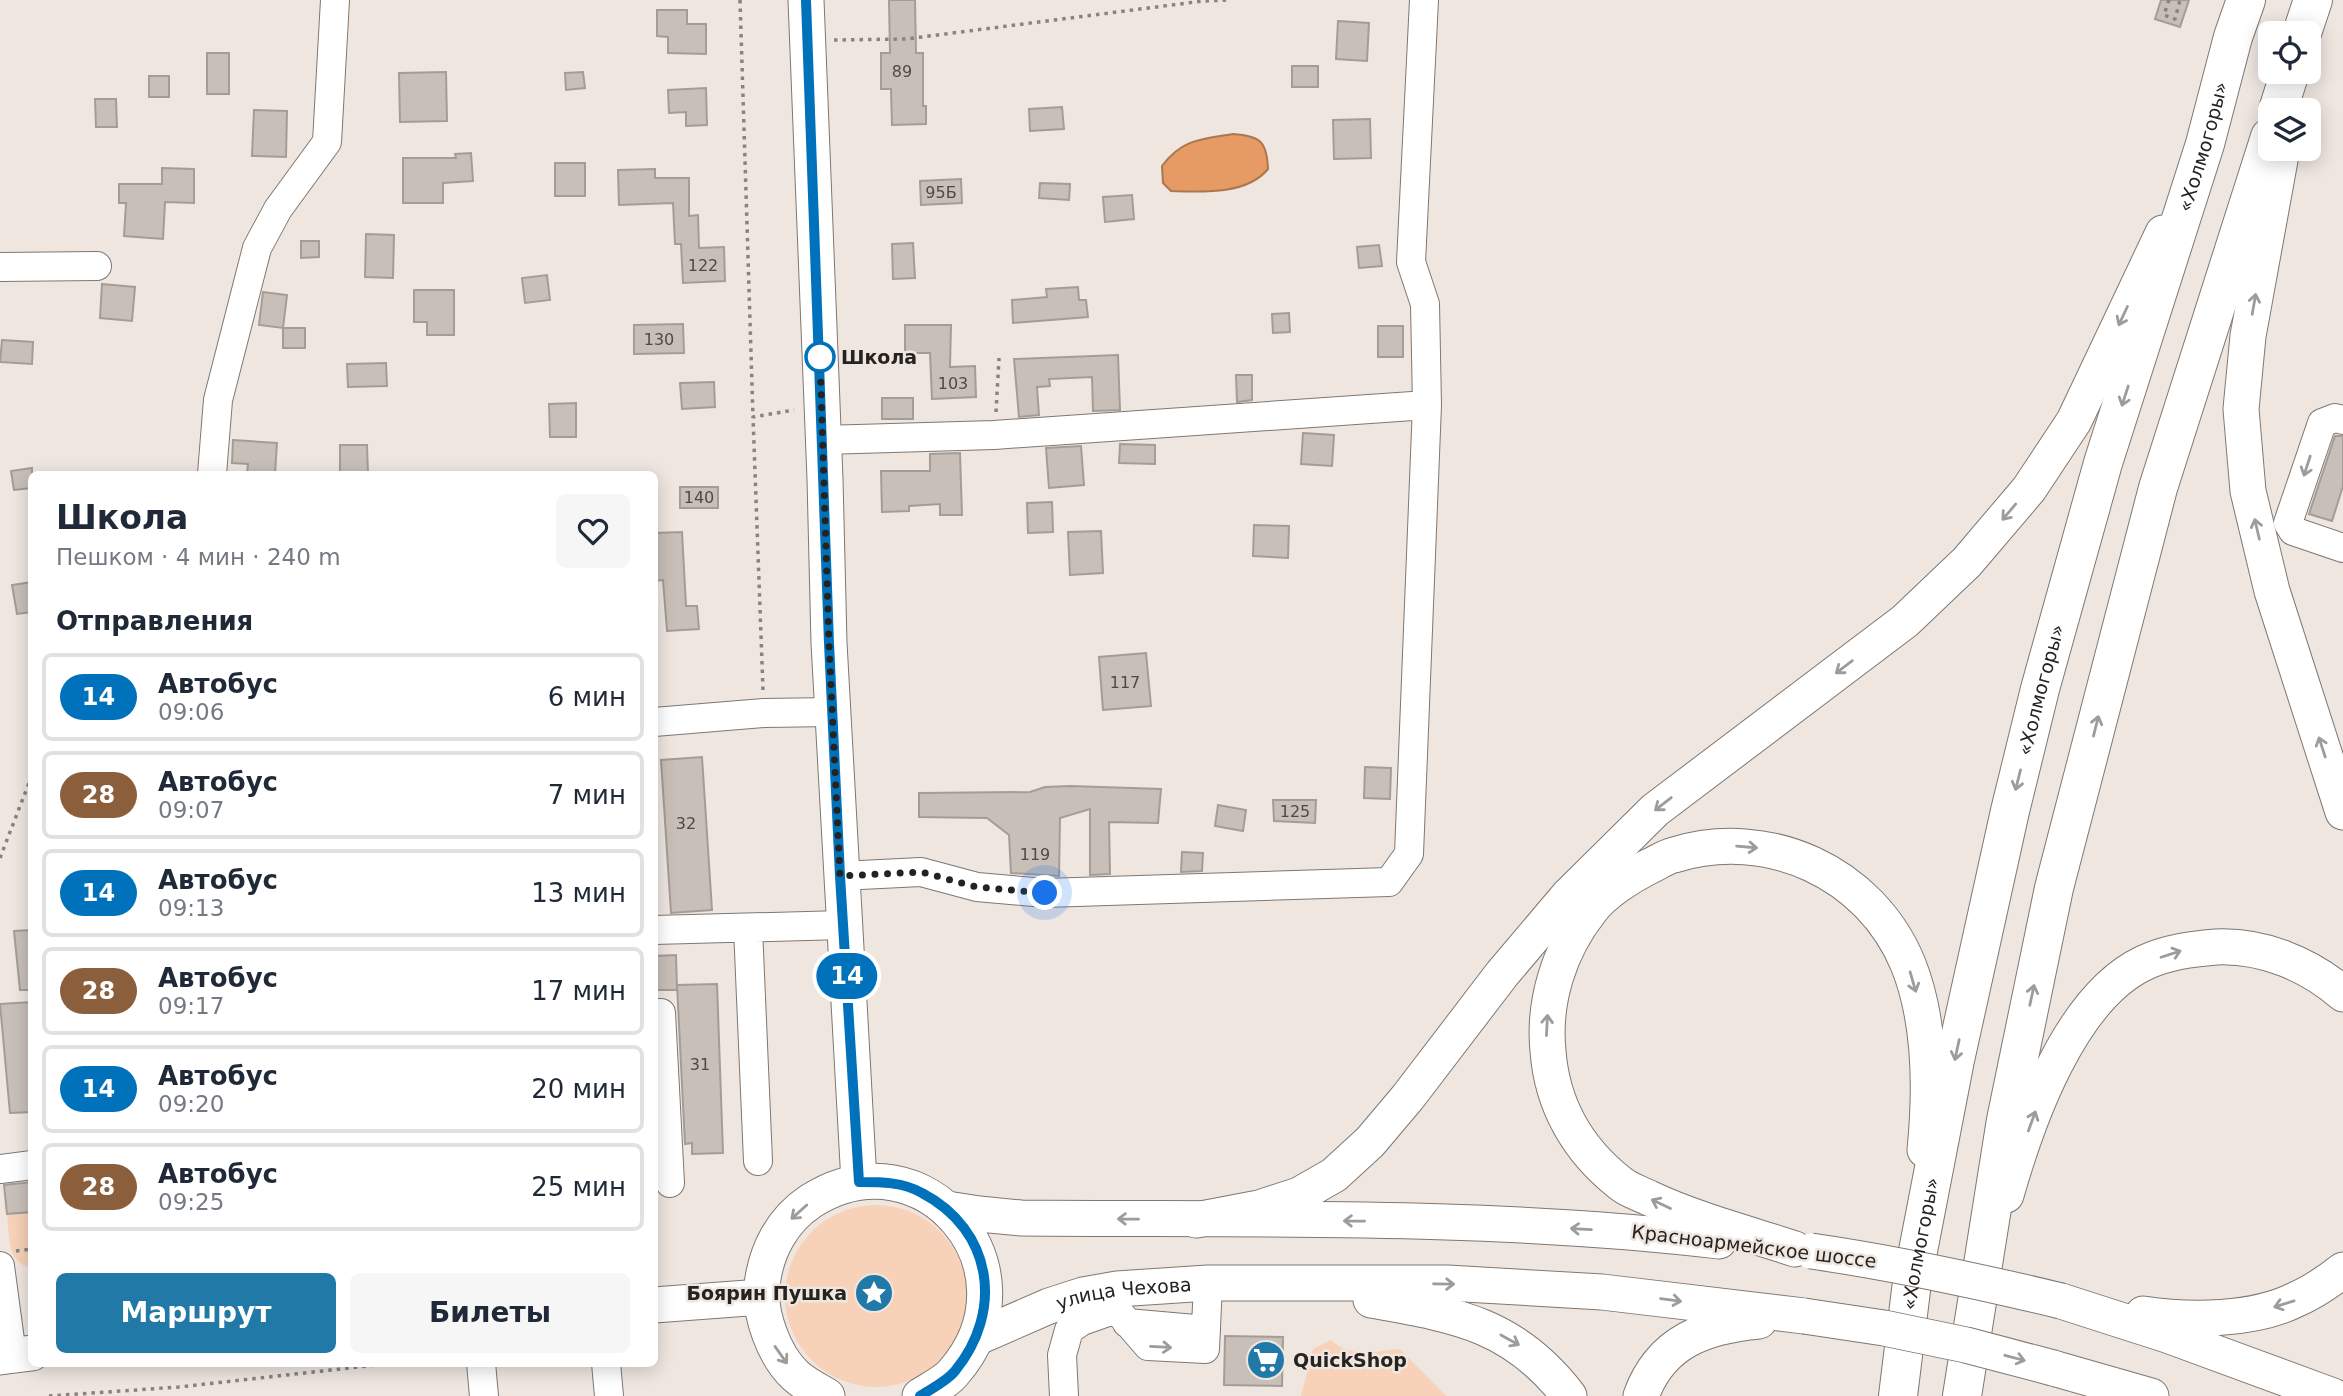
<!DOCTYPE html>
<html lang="ru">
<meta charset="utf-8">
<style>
:root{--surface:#fff;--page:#f6f6f7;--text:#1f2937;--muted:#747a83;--line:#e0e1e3;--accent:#2079a7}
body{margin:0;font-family:"DejaVu Sans",sans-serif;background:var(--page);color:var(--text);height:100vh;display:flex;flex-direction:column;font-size:26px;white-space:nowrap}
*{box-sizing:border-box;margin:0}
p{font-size:23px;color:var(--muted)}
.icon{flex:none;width:38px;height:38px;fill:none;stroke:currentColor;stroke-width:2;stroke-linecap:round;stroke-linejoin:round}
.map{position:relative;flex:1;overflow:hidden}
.side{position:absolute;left:28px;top:471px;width:630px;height:896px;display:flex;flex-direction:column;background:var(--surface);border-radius:10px;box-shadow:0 4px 18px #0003}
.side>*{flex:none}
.badge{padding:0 14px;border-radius:23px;font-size:24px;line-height:46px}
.controls{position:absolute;left:2258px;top:21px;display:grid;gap:14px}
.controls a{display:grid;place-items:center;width:63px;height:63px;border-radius:10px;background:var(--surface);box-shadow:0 4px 18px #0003;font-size:35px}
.you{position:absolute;width:35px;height:35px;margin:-18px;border:5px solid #fff;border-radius:50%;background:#1a73e8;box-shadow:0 0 0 10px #1a73e833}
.map>.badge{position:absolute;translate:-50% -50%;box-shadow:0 0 0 4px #fff}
h2{padding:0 28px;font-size:26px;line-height:63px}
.round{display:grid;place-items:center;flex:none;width:74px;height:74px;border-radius:10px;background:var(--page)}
.head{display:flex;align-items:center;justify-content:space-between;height:119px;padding:0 28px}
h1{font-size:33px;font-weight:800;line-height:52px}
.action{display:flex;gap:14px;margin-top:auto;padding:14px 28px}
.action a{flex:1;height:80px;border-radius:10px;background:var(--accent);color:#fff;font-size:28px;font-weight:800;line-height:80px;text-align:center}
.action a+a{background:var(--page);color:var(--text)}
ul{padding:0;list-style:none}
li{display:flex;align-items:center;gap:21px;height:88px;margin:0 14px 10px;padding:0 14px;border:4px solid var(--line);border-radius:10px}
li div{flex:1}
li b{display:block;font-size:26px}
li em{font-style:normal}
li .badge{min-width:77px;font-weight:700;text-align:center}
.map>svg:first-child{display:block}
.green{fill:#f7d2b8}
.water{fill:#e59b63;stroke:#ab774f;stroke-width:2}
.building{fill:#c8bfb9;stroke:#a49c96;stroke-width:2}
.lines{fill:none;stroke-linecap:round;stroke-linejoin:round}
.minor-casing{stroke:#7f7771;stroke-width:30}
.major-casing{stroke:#7f7771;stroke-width:37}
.highway-casing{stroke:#7f7771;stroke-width:40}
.path{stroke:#89837f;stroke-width:3.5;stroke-dasharray:3.5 5;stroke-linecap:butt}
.minor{stroke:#fff;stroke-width:28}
.major{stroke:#fff;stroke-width:35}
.highway{stroke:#fff;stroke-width:38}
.major-bridge-casing{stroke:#7f7771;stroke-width:37;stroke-linecap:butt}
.major-bridge{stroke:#fff;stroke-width:35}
.oneway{stroke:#9d9c9b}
.line-casing{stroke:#fff;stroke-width:16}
.line{stroke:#0072bc;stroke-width:10}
.walk{stroke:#252220;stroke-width:7;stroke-dasharray:0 12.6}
.stop-dot{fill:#fff;stroke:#0072bc;stroke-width:3.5}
.labels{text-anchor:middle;stroke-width:5;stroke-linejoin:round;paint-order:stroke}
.number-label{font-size:16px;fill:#4e4946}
.street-label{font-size:19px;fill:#252220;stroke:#efe6e0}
.stop-label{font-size:19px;font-weight:bold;fill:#252220;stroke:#efe6e0;text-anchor:start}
.poi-label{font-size:19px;font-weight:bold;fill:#252220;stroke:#efe6e0;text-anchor:end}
</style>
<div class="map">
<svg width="2343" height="1396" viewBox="0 0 2343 1396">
<rect width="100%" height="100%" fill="#efe6e0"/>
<!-- green -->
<path class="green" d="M785 1296a91 91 0 1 1 182 0a91 91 0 1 1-182 0Z
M 31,1212 L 31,1267 C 7,1265 9,1233 7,1214 Z
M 1331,1340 C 1351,1359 1374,1351 1400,1349 L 1446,1396 L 1301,1396 L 1313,1349 Z"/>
<!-- water -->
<path class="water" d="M 1233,134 C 1260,136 1267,141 1268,169 C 1247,195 1202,192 1171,191 L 1163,183 L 1162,166 C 1182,139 1202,139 1233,134 Z"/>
<!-- building -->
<path class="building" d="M 889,0 L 915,0 L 916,53 L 923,53 L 923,106 L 926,106 L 926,124 L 892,125 L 891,89 L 881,89 L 881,53 L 890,53 Z
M 2161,0 L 2189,0 L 2180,27 L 2155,19 Z
M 657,10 L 687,10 L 687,24 L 706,24 L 706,54 L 668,53 L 668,37 L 657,36 Z
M 1338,21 L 1369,23 L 1367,61 L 1336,59 Z
M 207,53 L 229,53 L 229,94 L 207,94 Z
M 1292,66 L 1318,66 L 1318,87 L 1292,87 Z
M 446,72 L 447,121 L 400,122 L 399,73 Z
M 583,72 L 585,88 L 566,90 L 565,73 Z
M 149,76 L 169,76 L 169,97 L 149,97 Z
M 706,88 L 707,125 L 686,126 L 686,112 L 669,113 L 668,90 Z
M 95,99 L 116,99 L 117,127 L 96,127 Z
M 1062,107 L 1064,129 L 1030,131 L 1029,109 Z
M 254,110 L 287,111 L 286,157 L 252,156 Z
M 1370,119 L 1371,158 L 1334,159 L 1333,120 Z
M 471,153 L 473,181 L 443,183 L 443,203 L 403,203 L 403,158 L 456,158 L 455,154 Z
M 555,163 L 585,163 L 585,196 L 555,196 Z
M 162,168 L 194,169 L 194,203 L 165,202 L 163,239 L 124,236 L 126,203 L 119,203 L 119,184 L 162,184 Z
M 655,169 L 655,178 L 689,178 L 689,216 L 698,215 L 699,248 L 724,247 L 725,281 L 683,283 L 681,244 L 675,244 L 673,203 L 619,205 L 618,170 Z
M 961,179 L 962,203 L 921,205 L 920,181 Z
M 1040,183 L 1070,184 L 1069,200 L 1039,198 Z
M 1132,195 L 1134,219 L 1105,222 L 1103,197 Z
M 366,234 L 394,235 L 393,278 L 365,277 Z
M 301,241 L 319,241 L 319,257 L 301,258 Z
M 913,243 L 915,278 L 893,279 L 892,244 Z
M 1379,245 L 1382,266 L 1359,268 L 1357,247 Z
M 547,275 L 550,300 L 525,303 L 522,278 Z
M 102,284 L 135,287 L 132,321 L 100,318 Z
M 1078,287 L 1079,300 L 1086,300 L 1088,317 L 1013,323 L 1012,300 L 1047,297 L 1046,289 Z
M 414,290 L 454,290 L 454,335 L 427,335 L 427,322 L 414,322 Z
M 263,292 L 287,295 L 283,328 L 259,325 Z
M 1289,313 L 1290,332 L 1273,333 L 1272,314 Z
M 683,324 L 684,353 L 634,354 L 634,325 Z
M 905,325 L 951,325 L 950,367 L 975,366 L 976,397 L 932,399 L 930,353 L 905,353 Z
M 1378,326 L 1403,326 L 1403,357 L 1378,357 Z
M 283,328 L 305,328 L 305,348 L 283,348 Z
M 2,340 L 33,342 L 32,364 L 0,362 Z
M 1118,355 L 1120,410 L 1093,411 L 1092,377 L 1049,379 L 1050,386 L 1037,387 L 1039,415 L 1019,417 L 1014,359 Z
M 386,363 L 387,386 L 348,387 L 347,364 Z
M 1236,375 L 1252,375 L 1252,400 L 1237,402 Z
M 714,382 L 715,407 L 682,409 L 680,383 Z
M 882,398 L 913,398 L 913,419 L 882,419 Z
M 576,403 L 576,437 L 550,437 L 549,404 Z
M 1303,433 L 1334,435 L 1332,466 L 1301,464 Z
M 2335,436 L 2343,436 L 2343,486 L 2332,521 L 2309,514 Z
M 233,440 L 277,443 L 275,474 L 247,474 L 248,464 L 232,463 Z
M 1120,444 L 1155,445 L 1155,464 L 1119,463 Z
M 340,445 L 367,445 L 368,474 L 340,474 Z
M 1081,446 L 1084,485 L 1049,488 L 1046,448 Z
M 960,453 L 962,515 L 940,515 L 940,504 L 909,506 L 909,511 L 882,512 L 881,471 L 930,471 L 930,454 Z
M 32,468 L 32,488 L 14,490 L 11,471 Z
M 680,487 L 718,487 L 718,508 L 680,508 Z
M 1052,502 L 1053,532 L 1028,533 L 1027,503 Z
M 1254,525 L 1289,526 L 1288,558 L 1253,556 Z
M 1101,531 L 1103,573 L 1070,575 L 1068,532 Z
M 682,532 L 686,606 L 697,606 L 699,629 L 667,631 L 663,580 L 654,581 L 654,533 Z
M 32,582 L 32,612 L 17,614 L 12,585 Z
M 1146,653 L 1151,706 L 1103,710 L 1099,657 Z
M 702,757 L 712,910 L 671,913 L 661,760 Z
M 1365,767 L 1391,768 L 1390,799 L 1364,798 Z
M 1070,786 L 1161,789 L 1158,823 L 1109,822 L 1110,874 L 1090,875 L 1090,809 L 1060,818 L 1059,876 L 1011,873 L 1009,835 L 987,818 L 919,817 L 919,793 L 1030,792 L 1045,787 Z
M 1273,800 L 1316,800 L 1315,823 L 1274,821 Z
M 1218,805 L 1246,810 L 1243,831 L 1215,826 Z
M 1182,852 L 1203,853 L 1202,871 L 1181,872 Z
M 32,930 L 32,990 L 20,990 L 14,931 Z
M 676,955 L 677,990 L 654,990 L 654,956 Z
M 717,984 L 723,1153 L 692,1154 L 692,1143 L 685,1144 L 677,985 Z
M 32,1002 L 32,1112 L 10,1113 L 0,1004 Z
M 32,1182 L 32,1212 L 7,1214 L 4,1185 Z
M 1225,1336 L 1283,1337 L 1282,1386 L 1224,1385 Z"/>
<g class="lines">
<defs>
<path id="minor" d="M 0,267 L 97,266
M 2343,420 L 2335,418 L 2322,423 L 2288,523 L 2293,531 L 2343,548
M 823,440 L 994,435 L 1427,405
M 212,474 L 218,400 L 257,248 L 278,209 L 327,142 L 335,0
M 654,722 L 764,713 L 832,712
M 840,876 L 921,872 L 977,887 L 1045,893 L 1389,882 L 1409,854 L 1427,405 L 1425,304 L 1411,262 L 1424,0
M 748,928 L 758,1161
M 654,930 L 843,925
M 654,1013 L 661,1013 L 670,1183
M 0,1169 L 32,1165
M 0,1266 L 12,1355
M 1117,1289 L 1116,1309 L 1148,1346 L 1205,1349 L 1208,1283
M 1127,1323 L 1206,1330
M 481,1363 L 484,1396
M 606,1363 L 609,1396
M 1064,1396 L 1062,1355 L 1069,1330 L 1082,1321 L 1116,1309"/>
<g id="major">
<path d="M 806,0 L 825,479 L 829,643 L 859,1182"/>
<path d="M 2282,149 L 2248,336 L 2241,409 L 2248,491 L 2272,591 L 2343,812"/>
<path d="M 2006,1195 C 2027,1121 2070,998 2144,963 C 2167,952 2192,949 2216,947 C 2262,945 2309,964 2343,994"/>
<path d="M 947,1209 L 979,1214 L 1021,1218 C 1253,1220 1488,1214 1719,1241"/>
<path d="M 1196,1220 L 1259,1208 L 1299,1195 L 1334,1175 L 1370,1142 L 1408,1097 L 1502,974 L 1568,896 L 1655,810 L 1905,621 L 1967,562 L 2029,489 L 2074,421 L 2163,233"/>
<path d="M 1795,1249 C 1746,1233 1696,1220 1649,1198 C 1639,1193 1628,1190 1620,1183 C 1578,1150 1552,1105 1548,1051 C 1543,1002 1559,950 1590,911 C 1603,893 1630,876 1650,866 C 1657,863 1665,857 1674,855 C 1768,826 1870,872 1908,964 C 1931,1021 1931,1089 1925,1150"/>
<path d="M 1371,1300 C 1456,1315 1514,1324 1569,1396"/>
<path d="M 2061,1301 L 2167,1335 L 2333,1396"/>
<path d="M 654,1305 L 761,1297"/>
<path d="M 2143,1314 C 2190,1321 2254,1321 2297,1299 C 2313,1292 2329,1281 2343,1270"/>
<path id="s1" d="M 978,1337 L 1049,1306 L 1083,1295 L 1117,1289 L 1208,1283 L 1447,1283 L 1602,1292 L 1804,1316"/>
<path d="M 0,1357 L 32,1353"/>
<path d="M 2053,1368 L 2151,1396"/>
<path d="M 827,1396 C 817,1390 805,1384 796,1376 C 774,1356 759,1314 762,1285 C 766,1251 782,1220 811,1201 C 924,1129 1042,1270 954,1372 C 946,1382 931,1389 920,1396"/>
<path d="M 1641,1396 C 1661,1341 1705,1326 1759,1321"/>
</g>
<g id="highway">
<path d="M 2302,33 L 2313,0"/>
<path d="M 2278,110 L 2290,72"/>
<path id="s2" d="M 1898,1396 L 1912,1282 L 1955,1060 L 2010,811 L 2040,689 L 2103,463 L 2205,144 L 2233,37 L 2246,0"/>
<path d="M 1962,1396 L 2006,1120 L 2054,888 L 2158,488 L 2270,137"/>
</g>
</defs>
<!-- minor casing -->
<use href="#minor" class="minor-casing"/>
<!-- major casing -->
<use href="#major" class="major-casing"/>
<!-- highway casing -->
<use href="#highway" class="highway-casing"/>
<!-- path -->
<path class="path" d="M 740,0 L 753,417
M 2169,0 L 2164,15 L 2175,19 L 2180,0
M 834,40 L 906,39 L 1203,1 L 1229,0
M 996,412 L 999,358
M 763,690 L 753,417 L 794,410
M 0,858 L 32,775
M 16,1251 L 32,1249
M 49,1396 L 179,1387 L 394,1363"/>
<!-- minor -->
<use href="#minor" class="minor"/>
<!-- major -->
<use href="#major" class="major"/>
<!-- highway -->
<use href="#highway" class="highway"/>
<defs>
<path id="major-bridge" d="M 1811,1251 C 1895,1263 1978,1281 2061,1301
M 1804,1316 L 1884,1328 L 1966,1345 L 2053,1368"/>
</defs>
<!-- major-bridge casing -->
<use href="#major-bridge" class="major-bridge-casing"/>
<!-- major-bridge -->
<use href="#major-bridge" class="major-bridge"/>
</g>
<!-- one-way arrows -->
<defs><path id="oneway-shaft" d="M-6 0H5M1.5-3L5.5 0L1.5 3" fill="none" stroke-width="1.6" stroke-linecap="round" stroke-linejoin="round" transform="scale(1.75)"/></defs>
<g class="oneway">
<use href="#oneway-shaft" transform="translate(2254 304) rotate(-80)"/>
<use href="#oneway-shaft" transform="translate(2123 316) rotate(115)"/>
<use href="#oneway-shaft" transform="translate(2125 396) rotate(108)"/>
<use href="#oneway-shaft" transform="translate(2307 466) rotate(108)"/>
<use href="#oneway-shaft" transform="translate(2009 512) rotate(130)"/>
<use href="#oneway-shaft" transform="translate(2257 529) rotate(-103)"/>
<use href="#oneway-shaft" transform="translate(1844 667) rotate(143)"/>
<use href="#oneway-shaft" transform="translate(2096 726) rotate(-76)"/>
<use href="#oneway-shaft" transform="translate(2322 747) rotate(-108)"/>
<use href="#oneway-shaft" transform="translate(2018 780) rotate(104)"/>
<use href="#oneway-shaft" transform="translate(1663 804) rotate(142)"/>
<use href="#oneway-shaft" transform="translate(1747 847) rotate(5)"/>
<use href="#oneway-shaft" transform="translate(2171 954) rotate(-18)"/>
<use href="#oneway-shaft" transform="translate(1913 982) rotate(74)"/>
<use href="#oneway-shaft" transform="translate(2032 995) rotate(-78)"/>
<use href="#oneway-shaft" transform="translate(1547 1025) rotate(-87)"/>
<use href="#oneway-shaft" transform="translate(1957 1050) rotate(102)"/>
<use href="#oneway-shaft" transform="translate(2032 1121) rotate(-70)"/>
<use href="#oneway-shaft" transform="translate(1661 1204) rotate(-155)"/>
<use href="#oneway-shaft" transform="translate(799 1212) rotate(138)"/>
<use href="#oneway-shaft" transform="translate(1128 1219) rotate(-179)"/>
<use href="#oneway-shaft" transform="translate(1354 1221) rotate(-179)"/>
<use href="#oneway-shaft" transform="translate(1581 1229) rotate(-177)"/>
<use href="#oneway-shaft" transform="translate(1444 1284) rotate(1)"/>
<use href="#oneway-shaft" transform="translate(1671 1300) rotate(7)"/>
<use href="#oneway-shaft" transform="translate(2284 1304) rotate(163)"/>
<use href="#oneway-shaft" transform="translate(1510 1340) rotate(29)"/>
<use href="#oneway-shaft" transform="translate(1161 1347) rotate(3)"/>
<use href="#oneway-shaft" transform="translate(781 1355) rotate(55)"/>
<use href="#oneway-shaft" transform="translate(2015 1358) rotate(15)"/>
</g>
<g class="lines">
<defs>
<path id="line" d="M 806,0 L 829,643 L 840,876 L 859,1182 C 881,1182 903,1182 922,1193 C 993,1230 1004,1311 955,1371 C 947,1381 931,1389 920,1396"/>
</defs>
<!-- line casing -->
<use href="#line" class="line-casing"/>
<!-- line -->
<use href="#line" class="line"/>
<!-- walk -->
<path class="walk" d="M 820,357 L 829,643 L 840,876 L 921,872 L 977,887 L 1045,893"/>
</g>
<!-- icons -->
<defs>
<symbol id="sight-disc" viewBox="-11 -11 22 22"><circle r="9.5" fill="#2079a7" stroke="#efe6e0"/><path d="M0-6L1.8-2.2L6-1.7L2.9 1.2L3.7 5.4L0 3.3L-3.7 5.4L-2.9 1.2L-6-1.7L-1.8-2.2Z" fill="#fff"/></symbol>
<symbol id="supermarket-disc" viewBox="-11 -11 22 22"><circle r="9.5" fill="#2079a7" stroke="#efe6e0"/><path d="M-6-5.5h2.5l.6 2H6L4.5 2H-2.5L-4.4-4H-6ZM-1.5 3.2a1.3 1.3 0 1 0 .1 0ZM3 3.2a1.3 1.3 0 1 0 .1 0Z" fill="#fff"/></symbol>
</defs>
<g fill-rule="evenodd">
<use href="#sight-disc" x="852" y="1271" width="44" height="44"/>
<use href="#supermarket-disc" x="1244" y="1338" width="44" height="44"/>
</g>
<!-- markers -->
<circle class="stop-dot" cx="820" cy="357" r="14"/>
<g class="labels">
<!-- number labels -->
<g class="number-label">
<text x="902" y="77">89</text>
<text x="941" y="198">95Б</text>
<text x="703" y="271">122</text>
<text x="659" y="345">130</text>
<text x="953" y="389">103</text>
<text x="699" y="503">140</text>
<text x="1125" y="688">117</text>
<text x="1295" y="817">125</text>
<text x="686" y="829">32</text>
<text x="1035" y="860">119</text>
<text x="700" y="1070">31</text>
</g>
<!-- street labels -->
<g class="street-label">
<text dy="7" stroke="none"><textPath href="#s2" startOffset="1288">«Холмогоры»</textPath></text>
<text dy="7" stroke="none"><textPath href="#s2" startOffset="721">«Холмогоры»</textPath></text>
<text dy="7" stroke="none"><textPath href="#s2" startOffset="154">«Холмогоры»</textPath></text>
<text transform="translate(1754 1246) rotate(7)" y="7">Красноармейское шоссе</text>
<text dy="7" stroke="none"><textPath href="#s1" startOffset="154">улица Чехова</textPath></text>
</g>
<!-- stop labels -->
<g class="stop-label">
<text x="841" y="364">Школа</text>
</g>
<!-- poi labels -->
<g class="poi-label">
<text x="847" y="1300">Боярин Пушка</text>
<text x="1293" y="1367" text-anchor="start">QuickShop</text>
</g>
</g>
</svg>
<div class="controls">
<a><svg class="icon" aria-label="locate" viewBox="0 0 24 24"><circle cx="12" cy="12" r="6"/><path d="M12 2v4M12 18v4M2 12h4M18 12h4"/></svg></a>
<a><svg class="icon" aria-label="layers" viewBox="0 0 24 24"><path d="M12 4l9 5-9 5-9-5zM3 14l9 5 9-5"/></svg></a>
</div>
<div class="you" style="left:1045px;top:893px"></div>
<b class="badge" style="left:847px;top:976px;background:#0072bc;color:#fff">14</b>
<section class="side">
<div class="head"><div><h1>Школа</h1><p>Пешком · 4 мин · 240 m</p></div><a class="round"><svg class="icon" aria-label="heart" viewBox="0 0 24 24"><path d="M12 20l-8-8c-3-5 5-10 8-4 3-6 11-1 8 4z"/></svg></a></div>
<h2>Отправления</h2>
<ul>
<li><span class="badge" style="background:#0072bc;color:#fff">14</span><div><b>Автобус</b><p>09:06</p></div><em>6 мин</em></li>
<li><span class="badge" style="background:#8b5e3c;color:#fff">28</span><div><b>Автобус</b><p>09:07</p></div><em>7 мин</em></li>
<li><span class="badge" style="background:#0072bc;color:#fff">14</span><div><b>Автобус</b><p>09:13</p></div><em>13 мин</em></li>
<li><span class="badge" style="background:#8b5e3c;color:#fff">28</span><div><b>Автобус</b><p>09:17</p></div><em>17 мин</em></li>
<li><span class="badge" style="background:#0072bc;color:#fff">14</span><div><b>Автобус</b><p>09:20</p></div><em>20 мин</em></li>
<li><span class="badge" style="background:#8b5e3c;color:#fff">28</span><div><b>Автобус</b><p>09:25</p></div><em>25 мин</em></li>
</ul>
<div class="action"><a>Маршрут</a><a>Билеты</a></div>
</section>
</div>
